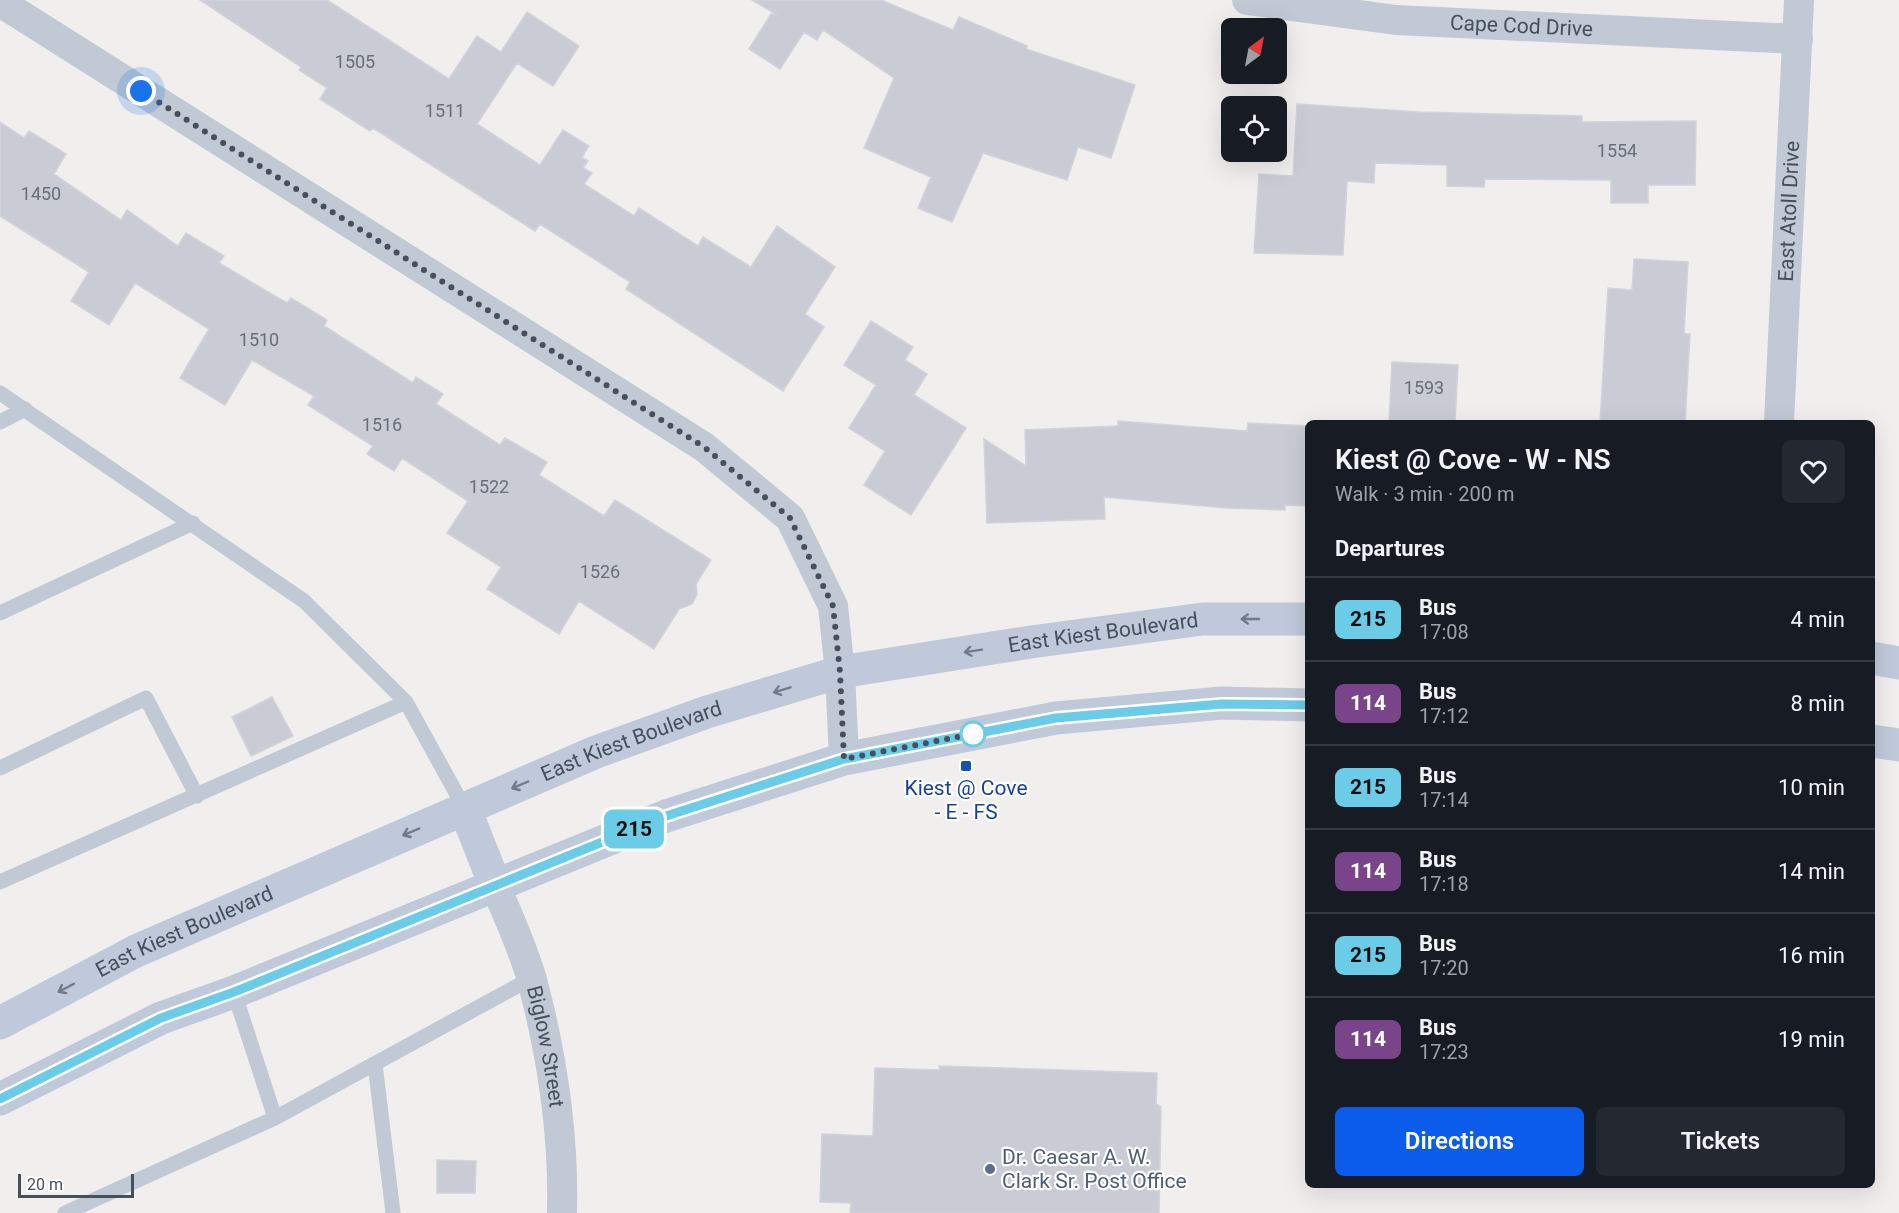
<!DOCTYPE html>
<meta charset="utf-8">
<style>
:root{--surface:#171b24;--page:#242831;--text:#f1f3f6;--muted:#9ea1a6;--line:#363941;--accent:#0c5cec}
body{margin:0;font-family:Roboto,sans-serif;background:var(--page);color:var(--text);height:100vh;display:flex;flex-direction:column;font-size:22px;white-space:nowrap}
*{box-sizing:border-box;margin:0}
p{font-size:20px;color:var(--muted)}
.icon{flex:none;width:33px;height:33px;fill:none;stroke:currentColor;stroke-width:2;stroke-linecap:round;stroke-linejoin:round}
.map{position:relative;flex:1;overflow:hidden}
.details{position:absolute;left:1305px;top:420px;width:570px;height:768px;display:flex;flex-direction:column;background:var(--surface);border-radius:9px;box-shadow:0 6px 24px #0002}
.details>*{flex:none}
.badge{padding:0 12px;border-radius:9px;font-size:21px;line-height:39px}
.needle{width:39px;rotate:32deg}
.tools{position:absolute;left:1221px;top:18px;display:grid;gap:12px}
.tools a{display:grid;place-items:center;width:66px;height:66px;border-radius:9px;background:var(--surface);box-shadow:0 6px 24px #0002;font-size:30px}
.scale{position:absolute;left:18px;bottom:15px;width:116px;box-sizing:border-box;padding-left:6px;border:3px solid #45505d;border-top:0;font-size:16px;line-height:21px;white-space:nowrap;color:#45505d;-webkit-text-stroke:4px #fff;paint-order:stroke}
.you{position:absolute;width:30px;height:30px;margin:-15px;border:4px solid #fff;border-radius:50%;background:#1a73e8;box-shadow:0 0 0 9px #1a73e833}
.map>.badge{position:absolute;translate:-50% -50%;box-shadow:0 0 0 3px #fff}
h2{padding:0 30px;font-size:22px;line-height:54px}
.round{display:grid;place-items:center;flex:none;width:63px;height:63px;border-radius:9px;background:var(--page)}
.head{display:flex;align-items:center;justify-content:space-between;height:102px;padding:0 30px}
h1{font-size:28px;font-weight:600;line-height:45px}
.cta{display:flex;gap:12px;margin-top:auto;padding:12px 30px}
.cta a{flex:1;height:69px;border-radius:9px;background:var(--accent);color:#fff;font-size:24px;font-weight:600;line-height:69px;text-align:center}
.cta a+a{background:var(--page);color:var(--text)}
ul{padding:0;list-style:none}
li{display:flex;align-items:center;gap:18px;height:84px;padding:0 30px;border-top:2px solid var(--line)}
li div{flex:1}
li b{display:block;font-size:22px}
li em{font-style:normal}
li .badge{min-width:66px;font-weight:700;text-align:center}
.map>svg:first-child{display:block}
.building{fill:#c9ccd4;stroke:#d1d3da;stroke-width:1.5}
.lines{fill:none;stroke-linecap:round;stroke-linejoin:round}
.service{stroke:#c0c9d4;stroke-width:15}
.minor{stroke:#c0c9d4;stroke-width:30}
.secondary{stroke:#bfc9d9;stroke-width:33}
.oneway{stroke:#707a88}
.line-casing{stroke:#fff;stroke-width:14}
.line{stroke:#6bcce7;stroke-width:9}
.walk{stroke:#45505d;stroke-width:6;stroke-dasharray:0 10.8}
.stop-dot{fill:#fff;stroke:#6bcce7;stroke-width:3}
.transit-dot{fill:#1a4fb4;stroke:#fff;stroke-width:2}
.service-dot{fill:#5c6f8a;stroke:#fff;stroke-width:2}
.labels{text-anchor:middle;stroke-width:4.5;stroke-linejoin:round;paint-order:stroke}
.number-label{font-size:18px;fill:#666f7b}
.street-label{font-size:21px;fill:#45505d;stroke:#fff}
.transit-label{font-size:21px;fill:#164399;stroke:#fff}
.service-label{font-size:21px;fill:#4e5e75;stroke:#fff;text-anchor:start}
</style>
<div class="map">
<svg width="1899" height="1213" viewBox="0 0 1899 1213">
<rect width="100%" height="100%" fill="#f1eeee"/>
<!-- building -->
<path class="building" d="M 200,0 L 327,0 L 449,79 L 477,36 L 501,52 L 527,12 L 579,46 L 553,86 L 517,63 L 477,124 L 540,165 L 563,130 L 589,146 L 582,157 L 588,161 L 583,168 L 592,173 L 584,184 L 634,216 L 639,208 L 698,246 L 703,237 L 751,267 L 777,226 L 835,267 L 805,314 L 824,327 L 783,391 L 626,289 L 630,282 L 540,224 L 535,231 L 373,128 L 370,131 L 320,99 L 327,88 L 299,70 L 301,67 Z
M 752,0 L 881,0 L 953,30 L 959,17 L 1027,46 L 1026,49 L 1135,85 L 1111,158 L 1078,147 L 1067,180 L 983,153 L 952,222 L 918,208 L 931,177 L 864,148 L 894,78 L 823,30 L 817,40 L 804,32 L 780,69 L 749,49 L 771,14 L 777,15 Z
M 1297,104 L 1419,112 L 1582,116 L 1582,122 L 1696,121 L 1695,185 L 1648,185 L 1648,203 L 1611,203 L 1611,180 L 1485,179 L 1484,187 L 1447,186 L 1447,165 L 1375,163 L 1374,183 L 1347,181 L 1343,255 L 1254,253 L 1259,174 L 1293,176 Z
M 0,122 L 24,138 L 29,131 L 66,154 L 54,174 L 121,220 L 127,210 L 178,246 L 186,233 L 224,256 L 219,263 L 287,303 L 291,298 L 327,320 L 324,326 L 413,383 L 416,377 L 443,394 L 436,404 L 500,445 L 505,438 L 547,462 L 539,475 L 604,516 L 615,500 L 711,560 L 696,584 L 697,594 L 692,604 L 679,609 L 654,649 L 579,601 L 559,634 L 487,589 L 501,567 L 447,533 L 468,501 L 402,458 L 394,471 L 367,454 L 373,446 L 308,405 L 314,396 L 252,360 L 225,405 L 180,378 L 209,329 L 135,283 L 109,325 L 71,301 L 89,272 L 0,216 Z
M 1634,259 L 1688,262 L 1684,334 L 1690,334 L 1685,423 L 1600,423 L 1608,288 L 1632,290 Z
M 871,321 L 913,347 L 905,360 L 927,374 L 914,395 L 966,428 L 911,515 L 864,485 L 885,451 L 849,428 L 876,385 L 844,365 Z
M 1392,362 L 1458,365 L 1455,423 L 1389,423 Z
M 1118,421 L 1247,431 L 1248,423 L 1308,426 L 1308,506 L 1285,505 L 1285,510 L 1226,508 L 1104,497 L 1105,519 L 987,523 L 984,439 L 1026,466 L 1025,430 L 1118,426 Z
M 272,697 L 293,736 L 251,756 L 232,717 Z
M 939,1066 L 1157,1073 L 1156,1104 L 1161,1107 L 1159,1213 L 850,1213 L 851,1203 L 820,1202 L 822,1134 L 873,1136 L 875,1068 L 940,1070 Z
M 437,1160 L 476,1161 L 475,1193 L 437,1193 Z"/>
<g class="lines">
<!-- service -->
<path class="service" d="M 0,393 L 304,601 L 406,702 L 465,809
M 0,422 L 25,409
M 0,613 L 193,523
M 0,768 L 146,698 L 197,796
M 0,882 L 406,702
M 375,1064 L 393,1213
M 275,1118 L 532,978
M 65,1213 L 275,1118 L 234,992"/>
<!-- minor -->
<g class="minor">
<path id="s1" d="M 1247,0 L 1396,20 L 1798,39"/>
<path d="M 0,2 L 704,447 L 790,518 L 833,606 L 840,672 L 844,759"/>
<path id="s2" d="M 1779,423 L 1799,0"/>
<path id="s3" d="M 495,885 C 508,916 523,948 532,980 C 552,1055 564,1135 562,1213"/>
</g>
<!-- secondary -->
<g class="secondary">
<path d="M 1872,658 L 1899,663"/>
<path d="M 1872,741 L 1899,745"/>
<path d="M 465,809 L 495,885"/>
<path id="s4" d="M 0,1023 L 136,951 L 596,752 L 707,712 L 840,672 L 1031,642 L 1203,619 L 1308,619"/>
<path d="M 0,1099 L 161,1018 L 234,992 L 666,816 L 844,759 L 1056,718 L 1222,703 L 1308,705"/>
</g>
</g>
<!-- one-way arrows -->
<defs><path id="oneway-shaft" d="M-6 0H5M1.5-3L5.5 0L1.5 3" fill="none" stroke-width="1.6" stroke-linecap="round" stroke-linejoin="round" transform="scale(1.5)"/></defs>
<g class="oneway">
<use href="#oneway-shaft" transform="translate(1250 619) rotate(-180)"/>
<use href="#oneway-shaft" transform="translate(973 651) rotate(171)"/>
<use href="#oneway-shaft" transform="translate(782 690) rotate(163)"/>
<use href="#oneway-shaft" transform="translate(520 785) rotate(157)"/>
<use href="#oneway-shaft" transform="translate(411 832) rotate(157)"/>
<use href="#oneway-shaft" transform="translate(66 988) rotate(152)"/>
</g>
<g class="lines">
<defs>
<path id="line" d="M 0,1099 L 161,1018 L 234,992 L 666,816 L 844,759 L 1056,718 L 1222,704 L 1308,705"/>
</defs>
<!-- line casing -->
<use href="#line" class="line-casing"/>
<!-- line -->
<use href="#line" class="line"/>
<!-- walk -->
<path class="walk" d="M 141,91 L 704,447 L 790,518 L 833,606 L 840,672 L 844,759 L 973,734"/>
</g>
<!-- markers -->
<circle class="stop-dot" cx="973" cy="734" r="12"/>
<rect class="transit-dot" x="960" y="760" width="12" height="12" rx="3"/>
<circle class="service-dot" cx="990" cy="1169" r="6"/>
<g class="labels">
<!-- number labels -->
<g class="number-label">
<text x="355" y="68">1505</text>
<text x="445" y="117">1511</text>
<text x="1617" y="157">1554</text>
<text x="41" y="200">1450</text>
<text x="259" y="346">1510</text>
<text x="1424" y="394">1593</text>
<text x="382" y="431">1516</text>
<text x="489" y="493">1522</text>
<text x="600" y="578">1526</text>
</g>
<!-- street labels -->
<g class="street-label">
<text dy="7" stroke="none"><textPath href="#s1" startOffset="276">Cape Cod Drive</textPath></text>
<text dy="7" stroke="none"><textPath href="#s2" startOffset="212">East Atoll Drive</textPath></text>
<text dy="7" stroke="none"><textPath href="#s4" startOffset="1178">East Kiest Boulevard</textPath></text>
<text dy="7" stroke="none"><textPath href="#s4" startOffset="692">East Kiest Boulevard</textPath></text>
<text dy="7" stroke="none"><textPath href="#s4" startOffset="206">East Kiest Boulevard</textPath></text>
<text dy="7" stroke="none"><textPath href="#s3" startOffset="170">Biglow Street</textPath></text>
</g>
<!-- transit labels -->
<g class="transit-label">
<text x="966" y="795">Kiest @ Cove<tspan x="966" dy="24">- E - FS</tspan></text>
</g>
<!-- service labels -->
<g class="service-label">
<text x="1002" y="1164">Dr. Caesar A. W.<tspan x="1002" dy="24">Clark Sr. Post Office</tspan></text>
</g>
</g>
</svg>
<div class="tools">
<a><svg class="needle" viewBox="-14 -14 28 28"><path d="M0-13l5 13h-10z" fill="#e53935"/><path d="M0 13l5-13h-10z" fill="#9ea1a6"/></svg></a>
<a><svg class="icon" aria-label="locate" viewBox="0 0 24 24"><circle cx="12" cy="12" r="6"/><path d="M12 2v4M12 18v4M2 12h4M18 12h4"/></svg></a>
</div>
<div class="scale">20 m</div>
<div class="you" style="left:141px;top:91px"></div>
<b class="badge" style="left:634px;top:829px;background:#6bcce7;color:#111">215</b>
<section class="details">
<div class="head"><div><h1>Kiest @ Cove - W - NS</h1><p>Walk · 3 min · 200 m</p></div><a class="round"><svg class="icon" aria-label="heart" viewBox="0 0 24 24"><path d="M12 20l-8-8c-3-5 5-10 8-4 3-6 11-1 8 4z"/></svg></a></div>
<h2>Departures</h2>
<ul>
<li><span class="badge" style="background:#6bcce7;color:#111">215</span><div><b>Bus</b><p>17:08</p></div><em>4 min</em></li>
<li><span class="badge" style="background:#794489;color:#fff">114</span><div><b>Bus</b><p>17:12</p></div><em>8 min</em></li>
<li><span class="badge" style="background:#6bcce7;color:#111">215</span><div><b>Bus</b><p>17:14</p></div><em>10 min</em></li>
<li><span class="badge" style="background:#794489;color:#fff">114</span><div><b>Bus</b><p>17:18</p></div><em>14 min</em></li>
<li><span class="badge" style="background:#6bcce7;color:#111">215</span><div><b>Bus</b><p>17:20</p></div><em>16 min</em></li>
<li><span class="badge" style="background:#794489;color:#fff">114</span><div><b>Bus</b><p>17:23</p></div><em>19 min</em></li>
</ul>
<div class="cta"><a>Directions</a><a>Tickets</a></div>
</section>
</div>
